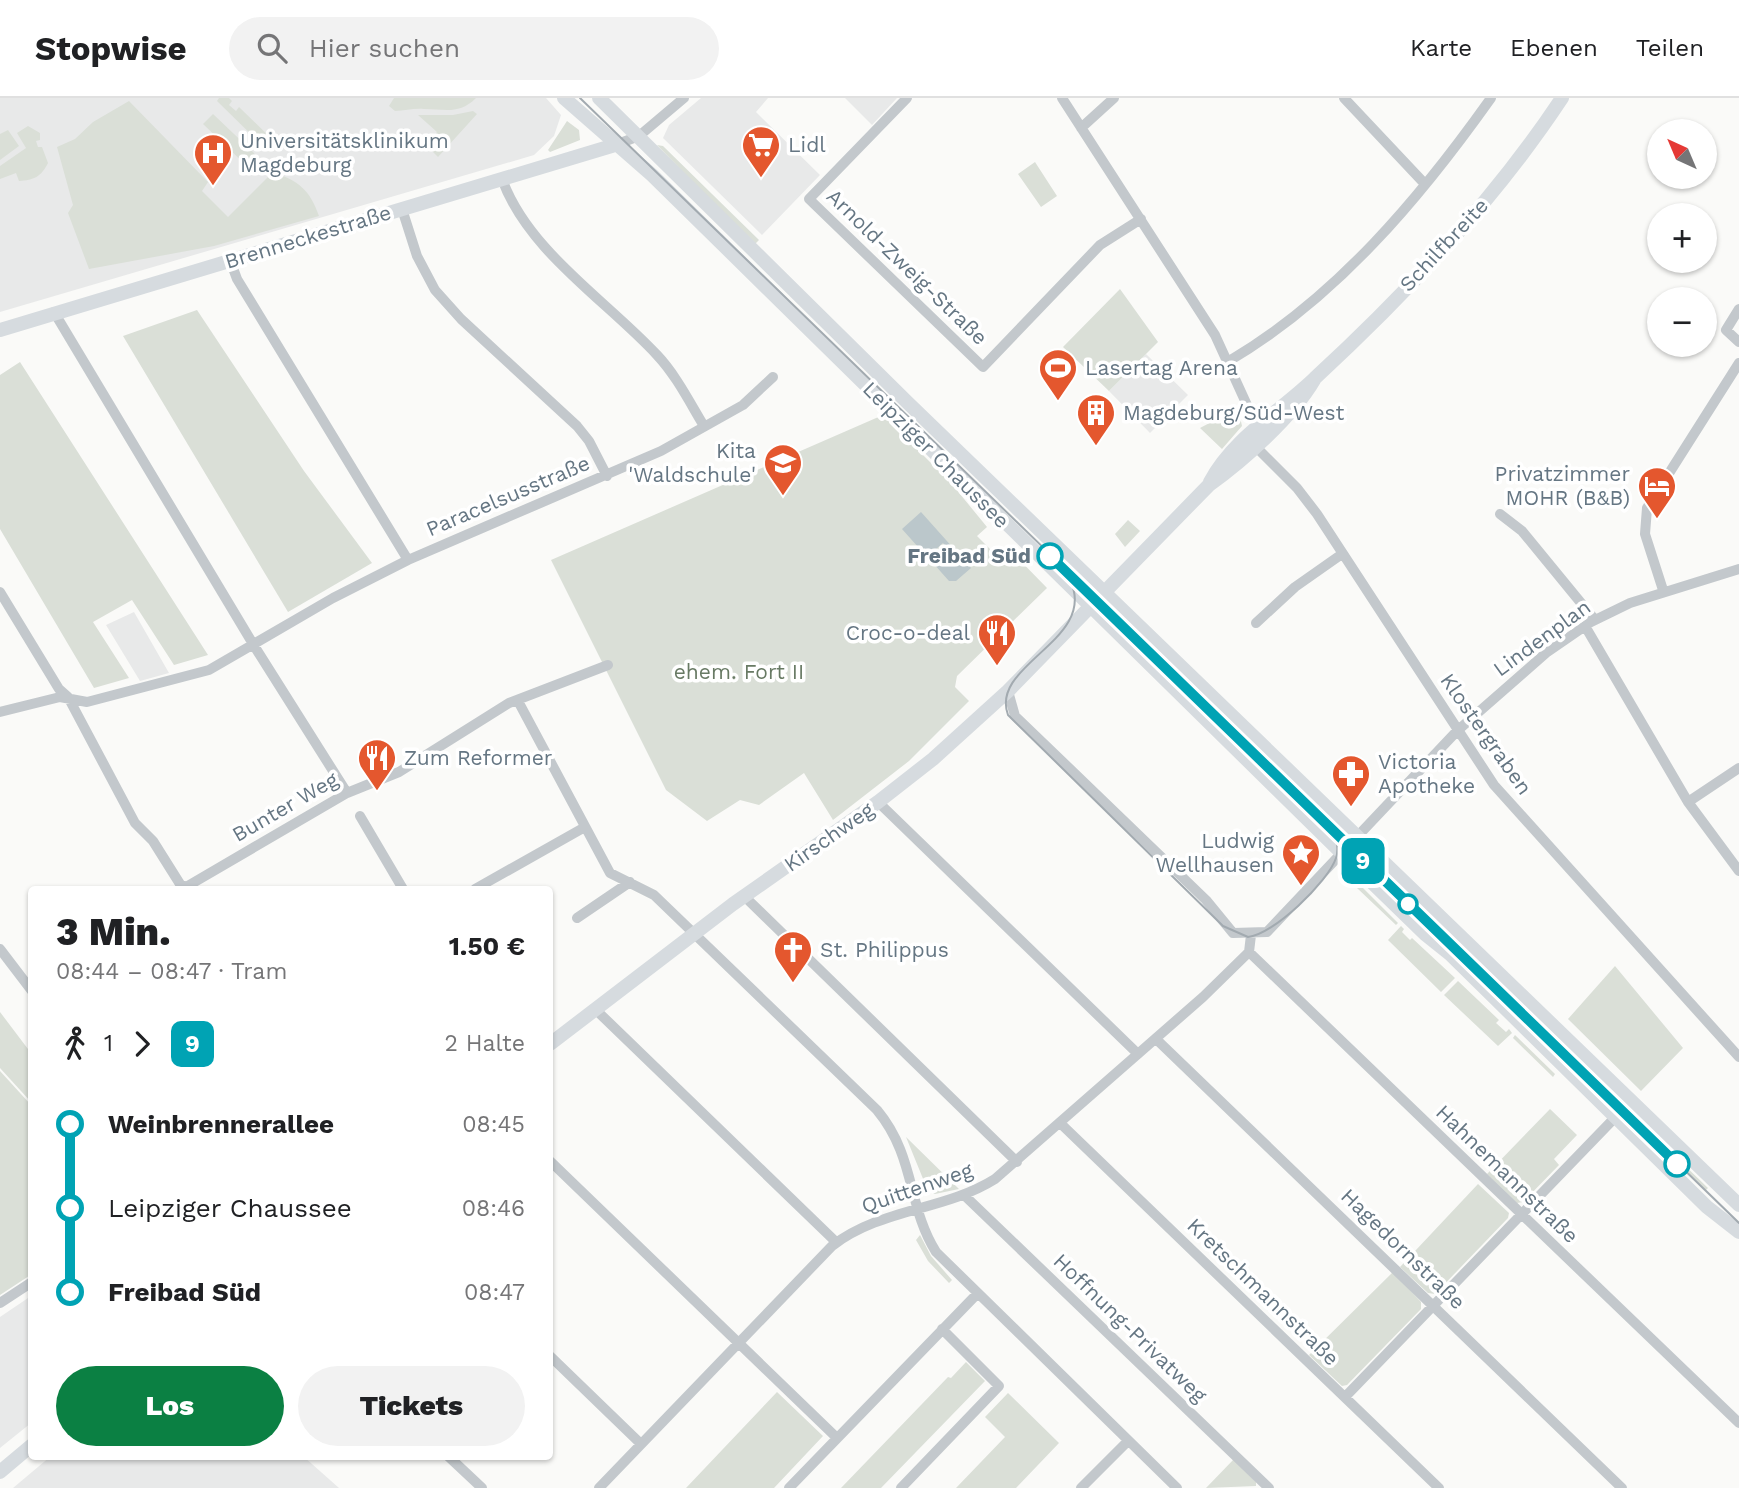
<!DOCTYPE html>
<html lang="de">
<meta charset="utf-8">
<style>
:root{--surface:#fff;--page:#f2f2f2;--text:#202124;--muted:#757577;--line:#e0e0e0;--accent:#0b8043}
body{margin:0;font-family:"Work Sans",sans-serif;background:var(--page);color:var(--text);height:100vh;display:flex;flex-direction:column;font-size:26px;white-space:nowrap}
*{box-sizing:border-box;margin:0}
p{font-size:23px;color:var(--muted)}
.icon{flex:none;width:38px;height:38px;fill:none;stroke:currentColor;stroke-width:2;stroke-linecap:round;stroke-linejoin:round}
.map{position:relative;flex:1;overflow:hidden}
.panel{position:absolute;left:28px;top:788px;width:525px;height:574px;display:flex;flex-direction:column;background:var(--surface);border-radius:7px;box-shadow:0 2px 5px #0004}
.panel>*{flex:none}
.badge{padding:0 14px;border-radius:10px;font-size:24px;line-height:46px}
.needle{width:46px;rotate:316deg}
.tools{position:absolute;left:1647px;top:21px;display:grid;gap:14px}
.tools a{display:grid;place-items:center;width:70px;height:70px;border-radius:50%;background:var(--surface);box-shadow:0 2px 5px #0004;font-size:35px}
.map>.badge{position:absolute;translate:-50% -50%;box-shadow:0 0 0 4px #fff}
.legs{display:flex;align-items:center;gap:10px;height:77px;padding:0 28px;font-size:23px}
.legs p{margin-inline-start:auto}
.summary{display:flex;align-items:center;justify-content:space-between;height:119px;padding:0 28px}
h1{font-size:38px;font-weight:800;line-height:52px}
.action{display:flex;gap:14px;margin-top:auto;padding:14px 28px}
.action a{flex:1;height:80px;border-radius:42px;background:var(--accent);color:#fff;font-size:28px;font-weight:800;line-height:80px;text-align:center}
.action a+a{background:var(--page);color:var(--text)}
ul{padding:0 28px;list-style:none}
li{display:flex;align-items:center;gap:24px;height:84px;font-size:26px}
li i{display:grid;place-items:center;width:10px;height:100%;margin:0 9px;background:currentColor}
li i::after{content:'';width:18px;height:18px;margin:-9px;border:5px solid;border-radius:50%;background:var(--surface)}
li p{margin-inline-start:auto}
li:first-child i{background:linear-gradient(#0000 50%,currentColor 0)}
li:last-child i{background:linear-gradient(currentColor 50%,#0000 0)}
header{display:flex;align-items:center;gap:42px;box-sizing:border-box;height:98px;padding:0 35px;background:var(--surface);border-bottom:2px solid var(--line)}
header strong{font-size:33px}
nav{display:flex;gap:38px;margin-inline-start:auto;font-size:24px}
.search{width:490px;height:63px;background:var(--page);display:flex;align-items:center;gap:18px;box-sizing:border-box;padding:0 24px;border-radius:38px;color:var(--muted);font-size:26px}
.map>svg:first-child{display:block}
.built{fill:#e8e9e9}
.green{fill:#dadfd7}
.water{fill:#bbc7cb}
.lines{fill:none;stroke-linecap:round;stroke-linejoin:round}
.street{stroke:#c3c8cc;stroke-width:10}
.secondary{stroke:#d6dbdf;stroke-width:14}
.tram{stroke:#a2aab0;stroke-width:2}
.line-1-casing{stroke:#fff;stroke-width:16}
.line-1{stroke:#00a3b4;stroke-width:10}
.stop-1-dot{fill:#fff;stroke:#00a3b4;stroke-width:3.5}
.labels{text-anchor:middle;stroke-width:7;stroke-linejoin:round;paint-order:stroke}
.poi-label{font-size:21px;fill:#657683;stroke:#fff;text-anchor:start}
.street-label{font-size:21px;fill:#657683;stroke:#fff}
.stop-label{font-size:21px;font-weight:bold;fill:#657683;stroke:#fff;text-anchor:end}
.park-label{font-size:21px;fill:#687a64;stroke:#fff}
</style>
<header>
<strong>Stopwise</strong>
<div class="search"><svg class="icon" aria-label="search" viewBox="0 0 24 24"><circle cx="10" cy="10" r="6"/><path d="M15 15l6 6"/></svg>Hier suchen</div>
<nav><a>Karte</a><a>Ebenen</a><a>Teilen</a></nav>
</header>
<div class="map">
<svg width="1739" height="1390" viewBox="0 0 1739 1390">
<rect width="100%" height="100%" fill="#fafaf8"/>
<!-- built -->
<path class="built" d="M 0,0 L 546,0 L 561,17 L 554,38 L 534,57 L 0,214 Z
M 701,0 L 768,0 L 756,14 L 820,77 L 762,137 L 663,40 L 669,27 Z
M 845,0 L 897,0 L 872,27 Z
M 1146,256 L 1188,297 L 1150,335 L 1109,293 Z
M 134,514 L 169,575 L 140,583 L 106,527 Z
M 31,1198 L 31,1325 L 0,1350 L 0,1219 Z
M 51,1358 L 303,1358 L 339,1390 L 13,1390 Z"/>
<!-- green -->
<path class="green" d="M 219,0 L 229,0 L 232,3 L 229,7 L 236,13 L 239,9 L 277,46 L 269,54 L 217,3 Z
M 394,0 L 476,0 C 459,17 445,11 424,11 C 414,10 405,13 395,13 L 389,8 Z
M 129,3 L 208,84 L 202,93 L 228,119 L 273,74 C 299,83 310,92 319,118 L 214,148 L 89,171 L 68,115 L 73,107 L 57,49 L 75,41 L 93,24 Z
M 473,13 L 477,16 L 438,59 L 421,42 L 425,38 L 430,42 L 437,34 L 418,17 L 453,17 Z
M 213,16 L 254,55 L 257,61 L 252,73 L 203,26 Z
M 567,23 L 579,32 L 580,42 L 550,54 L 548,52 Z
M 28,28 L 40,35 L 40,42 L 36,43 L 38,49 L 42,49 L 48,65 C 41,79 34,82 19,83 L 16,75 L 0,81 L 0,68 L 26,50 L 17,35 Z
M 8,32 L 19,48 L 0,62 L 0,36 Z
M 657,47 L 663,48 L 759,142 L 754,147 Z
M 1035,64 L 1057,98 L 1041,109 L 1018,76 Z
M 1120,191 L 1158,244 L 1109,293 L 1063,249 Z
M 197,212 L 304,373 L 372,465 L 288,514 L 123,238 Z
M 20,264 L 208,557 L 174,567 L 132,502 L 93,524 L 129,580 L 94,590 L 0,431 L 0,277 Z
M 1238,310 L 1242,328 L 1222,351 L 1200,330 Z
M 883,317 L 951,385 L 987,429 L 977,438 L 997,458 L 1007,449 L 1047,490 L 957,578 L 955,589 L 969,603 L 909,663 L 833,722 L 804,675 L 759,707 L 740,702 L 707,723 L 666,692 L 551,462 Z
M 1128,422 L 1140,433 L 1125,449 L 1115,436 Z
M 1360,787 L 1398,825 L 1396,827 L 1357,790 Z
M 1401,828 L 1404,831 L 1402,834 L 1410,842 L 1412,840 L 1455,880 L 1441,894 L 1388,842 Z
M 1615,868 L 1683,950 L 1641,993 L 1568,921 Z
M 1458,883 L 1499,922 L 1496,925 L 1506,934 L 1509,931 L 1512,935 L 1498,948 L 1444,897 Z
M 0,914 L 31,955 L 31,1004 L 0,970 Z
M 1515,937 L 1555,976 L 1553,979 L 1513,940 Z
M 0,973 L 31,1007 L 32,1176 L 0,1197 Z
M 1550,1011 L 1577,1037 L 1554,1061 L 1559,1067 L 1523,1104 L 1517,1105 L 1487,1076 Z
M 1645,1029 L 1708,1090 L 1706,1092 L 1644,1031 Z
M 906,1039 L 959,1091 L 935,1096 L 928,1093 Z
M 1478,1086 L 1509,1115 L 1508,1120 L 1435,1196 L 1428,1195 L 1400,1169 Z
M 920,1137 L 931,1158 L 952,1182 L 949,1185 L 928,1163 L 916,1142 Z
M 1393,1174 L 1421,1204 L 1421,1211 L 1347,1287 L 1342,1288 L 1309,1257 Z
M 966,1264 L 985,1283 L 881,1390 L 841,1390 L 948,1279 L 951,1280 Z
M 777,1294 L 823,1338 L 774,1390 L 686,1390 Z
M 1008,1295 L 1059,1345 L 1016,1390 L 956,1390 L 1005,1339 L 985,1319 Z
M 1234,1361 L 1256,1384 L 1256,1388 L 1206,1390 Z"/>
<!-- water -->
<path class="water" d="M 921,414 L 971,470 L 956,483 L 949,483 L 933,465 L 949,452 L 943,445 L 927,459 L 902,431 Z"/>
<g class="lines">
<!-- street -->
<path class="street" d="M 907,0 L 809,101 L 983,269 L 1100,147 L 1141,121
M 1062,0 L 1215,237 L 1252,318 L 1264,331
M 1344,0 L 1424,85
M 1081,30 L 1114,0
M 615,47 L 639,38 L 684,0
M 502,81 C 528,153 606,202 657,257 C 676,277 690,305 704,328
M 402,111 L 417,158 L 435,192 L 461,221 L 577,328 L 589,343 L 607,378
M 230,162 L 237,181 L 408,462
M 1739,211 L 1726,232 L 1739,244
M 54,214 L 253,546 L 347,695
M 1229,263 C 1336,200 1420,100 1491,0
M 1254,347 L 1297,390 L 1317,416 L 1494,687 L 1739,959
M 1500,416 L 1522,433 L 1595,522
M 1663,492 L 1645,436 L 1647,410 L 1739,265
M 0,494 L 59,591 L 68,599 L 135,725 L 153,743 L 180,786 L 186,789 L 347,695 L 399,674 L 509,605 L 608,567
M 1256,525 L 1295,489 L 1342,456
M 1585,528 L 1688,704 L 1739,773
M 1008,593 L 1015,618 L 1206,802 L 1233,835 L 1267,834 L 1457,633 L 1546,555 L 1591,524 L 1630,505 L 1739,471
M 518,603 L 610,775 L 654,797 L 877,1012 C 916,1059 907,1108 936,1154 L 1177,1390
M 0,614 L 60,599 L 87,604 L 209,572 L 333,500 L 408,462 L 661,353 L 743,307 L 773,279
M 878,704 L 1138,956
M 1688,704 L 1739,670
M 360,718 L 403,791
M 475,791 L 585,729
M 744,798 L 1017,1064
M 577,820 L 630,784
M 0,851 L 32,893
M 1249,854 L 1739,1325
M 596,912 L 836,1144
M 1156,941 L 1622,1390
M 1060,1025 L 1439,1390
M 550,1063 L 836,1339
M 965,1098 L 1269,1390
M 0,1205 L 32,1184
M 550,1258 L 641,1346
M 1345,1299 L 1631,1003
M 448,1358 L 482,1390
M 599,1390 L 832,1148 C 881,1110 944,1113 995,1081 L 1203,899 L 1249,854 L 1251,837
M 789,1390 L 977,1196
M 901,1390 L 999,1288 L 942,1231
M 1081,1390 L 1128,1343"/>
<!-- secondary -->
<path class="secondary" d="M 564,0 L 652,77 L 1353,766 L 1425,836 L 1450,856 L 1707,1109 L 1739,1134
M 599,0 L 908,305 L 1739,1107
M 0,232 L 615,47
M 1210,384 C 1234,339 1280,314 1315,280 C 1406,196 1494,103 1562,0
M 550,946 L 733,806 L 878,704 L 933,661 L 1008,593 L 1209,387 C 1243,363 1293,318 1314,282
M 0,1374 L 32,1347"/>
<!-- tram -->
<path class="tram" d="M 580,0 L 1739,1125
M 1070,482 C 1099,542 989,566 1008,617 L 1223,828 L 1248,839 C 1273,837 1328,784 1336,760 C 1339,751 1337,742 1334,733"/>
</g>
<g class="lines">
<defs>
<path id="line-1" d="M 1050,458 L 1677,1066"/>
</defs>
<!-- line-1 casing -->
<use href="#line-1" class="line-1-casing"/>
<!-- line-1 -->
<use href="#line-1" class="line-1"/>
</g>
<!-- icons -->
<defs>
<symbol id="supermarket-pin" viewBox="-11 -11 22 30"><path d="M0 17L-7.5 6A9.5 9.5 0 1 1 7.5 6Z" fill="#e4572e" stroke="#fff"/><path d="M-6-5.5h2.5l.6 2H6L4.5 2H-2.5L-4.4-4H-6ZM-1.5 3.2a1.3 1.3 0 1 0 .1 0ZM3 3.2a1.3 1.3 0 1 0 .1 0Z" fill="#fff"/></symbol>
<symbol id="hospital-pin" viewBox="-11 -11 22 30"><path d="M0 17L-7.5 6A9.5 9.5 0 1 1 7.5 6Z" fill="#e4572e" stroke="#fff"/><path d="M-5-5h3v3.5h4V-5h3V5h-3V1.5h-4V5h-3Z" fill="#fff"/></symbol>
<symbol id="stadium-pin" viewBox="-11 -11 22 30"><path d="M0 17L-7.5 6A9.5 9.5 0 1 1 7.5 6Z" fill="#e4572e" stroke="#fff"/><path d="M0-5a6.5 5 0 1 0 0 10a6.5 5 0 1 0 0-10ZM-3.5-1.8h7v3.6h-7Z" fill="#fff"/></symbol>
<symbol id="building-pin" viewBox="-11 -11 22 30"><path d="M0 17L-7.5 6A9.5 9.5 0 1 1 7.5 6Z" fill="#e4572e" stroke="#fff"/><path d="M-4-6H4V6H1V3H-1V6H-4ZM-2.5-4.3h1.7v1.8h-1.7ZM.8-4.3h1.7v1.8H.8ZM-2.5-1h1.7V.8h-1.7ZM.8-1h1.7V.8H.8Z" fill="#fff"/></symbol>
<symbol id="school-pin" viewBox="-11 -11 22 30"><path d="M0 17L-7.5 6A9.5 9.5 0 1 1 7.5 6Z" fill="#e4572e" stroke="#fff"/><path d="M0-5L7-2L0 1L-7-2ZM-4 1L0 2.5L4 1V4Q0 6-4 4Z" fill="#fff"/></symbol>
<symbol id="hotel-pin" viewBox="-11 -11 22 30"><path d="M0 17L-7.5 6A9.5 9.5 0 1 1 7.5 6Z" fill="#e4572e" stroke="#fff"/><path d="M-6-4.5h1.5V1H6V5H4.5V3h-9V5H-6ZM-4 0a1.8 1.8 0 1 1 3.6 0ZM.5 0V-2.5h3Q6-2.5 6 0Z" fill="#fff"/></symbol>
<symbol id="restaurant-pin" viewBox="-11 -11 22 30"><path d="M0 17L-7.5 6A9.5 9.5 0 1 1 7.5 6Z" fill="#e4572e" stroke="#fff"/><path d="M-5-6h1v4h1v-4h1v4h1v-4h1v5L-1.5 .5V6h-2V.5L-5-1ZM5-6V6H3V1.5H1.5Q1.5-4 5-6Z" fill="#fff"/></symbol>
<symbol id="pharmacy-pin" viewBox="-11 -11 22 30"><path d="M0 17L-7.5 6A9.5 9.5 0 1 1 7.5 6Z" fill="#e4572e" stroke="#fff"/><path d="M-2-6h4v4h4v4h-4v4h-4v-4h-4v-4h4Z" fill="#fff"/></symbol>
<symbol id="sight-pin" viewBox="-11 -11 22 30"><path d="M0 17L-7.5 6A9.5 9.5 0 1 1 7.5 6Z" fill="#e4572e" stroke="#fff"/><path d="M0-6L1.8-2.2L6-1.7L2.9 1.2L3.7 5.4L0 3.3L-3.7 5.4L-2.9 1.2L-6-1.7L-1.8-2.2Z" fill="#fff"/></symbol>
<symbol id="church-pin" viewBox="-11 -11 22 30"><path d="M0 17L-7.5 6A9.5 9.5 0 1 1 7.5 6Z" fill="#e4572e" stroke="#fff"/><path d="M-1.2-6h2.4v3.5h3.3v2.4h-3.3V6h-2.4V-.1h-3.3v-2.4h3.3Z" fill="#fff"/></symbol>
</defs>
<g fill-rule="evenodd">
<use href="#supermarket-pin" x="739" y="25" width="44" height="60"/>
<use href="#hospital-pin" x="191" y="33" width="44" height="60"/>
<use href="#stadium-pin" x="1036" y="248" width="44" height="60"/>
<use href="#building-pin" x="1074" y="293" width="44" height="60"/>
<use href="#school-pin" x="761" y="343" width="44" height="60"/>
<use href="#hotel-pin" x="1635" y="366" width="44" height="60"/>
<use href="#restaurant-pin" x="975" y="513" width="44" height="60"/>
<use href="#restaurant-pin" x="355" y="638" width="44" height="60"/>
<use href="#pharmacy-pin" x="1329" y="654" width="44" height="60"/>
<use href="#sight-pin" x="1279" y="733" width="44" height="60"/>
<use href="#church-pin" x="771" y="830" width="44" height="60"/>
</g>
<!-- markers -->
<g class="stop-1-dot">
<circle cx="1050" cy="458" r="12"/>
<circle cx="1408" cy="806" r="9"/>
<circle cx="1677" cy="1066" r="12"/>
</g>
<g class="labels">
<!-- poi labels -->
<g class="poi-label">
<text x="240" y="50">Universitätsklinikum<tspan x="240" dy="24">Magdeburg</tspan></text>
<text x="788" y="54">Lidl</text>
<text x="1085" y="277">Lasertag Arena</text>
<text x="1123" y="322">Magdeburg/Süd-West</text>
<text x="756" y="360" text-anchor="end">Kita<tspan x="756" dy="24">'Waldschule'</tspan></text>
<text x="1630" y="383" text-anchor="end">Privatzimmer<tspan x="1630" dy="24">MOHR (B&amp;B)</tspan></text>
<text x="970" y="542" text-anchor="end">Croc-o-deal</text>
<text x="404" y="667">Zum Reformer</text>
<text x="1378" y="671">Victoria<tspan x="1378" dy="24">Apotheke</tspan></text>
<text x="1274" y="750" text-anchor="end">Ludwig<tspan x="1274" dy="24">Wellhausen</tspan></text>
<text x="820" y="859">St. Philippus</text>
</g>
<!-- street labels -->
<g class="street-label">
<text transform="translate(308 139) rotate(-17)" y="7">Brenneckestraße</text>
<text transform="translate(1444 147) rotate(-47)" y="7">Schilfbreite</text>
<text transform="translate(907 169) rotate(44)" y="7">Arnold-Zweig-Straße</text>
<text transform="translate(936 357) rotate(45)" y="7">Leipziger Chaussee</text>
<text transform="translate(508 398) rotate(-23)" y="7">Paracelsusstraße</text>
<text transform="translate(1542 540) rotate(-36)" y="7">Lindenplan</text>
<text transform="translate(1486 636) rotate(55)" y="7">Klostergraben</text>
<text transform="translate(285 709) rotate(-30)" y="7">Bunter Weg</text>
<text transform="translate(829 739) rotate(-35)" y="7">Kirschweg</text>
<text transform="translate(1507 1076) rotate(44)" y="7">Hahnemannstraße</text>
<text transform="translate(917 1090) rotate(-19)" y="7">Quittenweg</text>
<text transform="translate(1403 1151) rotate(44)" y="7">Hagedornstraße</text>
<text transform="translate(1263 1194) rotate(44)" y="7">Kretschmannstraße</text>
<text transform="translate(1130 1230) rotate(44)" y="7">Hoffnung-Privatweg</text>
</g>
<!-- stop labels -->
<g class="stop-label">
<text x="1031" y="465">Freibad Süd</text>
</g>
<!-- park labels -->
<g class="park-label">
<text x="739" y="581">ehem. Fort II</text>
</g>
</g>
</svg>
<div class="tools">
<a><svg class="needle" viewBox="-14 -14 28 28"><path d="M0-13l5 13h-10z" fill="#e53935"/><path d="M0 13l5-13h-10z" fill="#757577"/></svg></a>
<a>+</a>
<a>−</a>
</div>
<b class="badge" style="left:1363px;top:763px;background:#00a3b4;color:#fff">9</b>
<section class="panel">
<div class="summary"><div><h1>3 Min.</h1><p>08:44 – 08:47 · Tram</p></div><b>1.50 €</b></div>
<div class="legs"><svg class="icon" aria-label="walk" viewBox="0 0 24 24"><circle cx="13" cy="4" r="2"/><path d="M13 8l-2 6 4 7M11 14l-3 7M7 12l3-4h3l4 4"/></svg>1<svg class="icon" aria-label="forward" viewBox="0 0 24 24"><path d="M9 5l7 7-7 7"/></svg><b class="badge" style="background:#00a3b4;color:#fff">9</b><p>2 Halte</p></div>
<ul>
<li><i style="color:#00a3b4"></i><b>Weinbrennerallee</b><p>08:45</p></li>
<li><i style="color:#00a3b4"></i><span>Leipziger Chaussee</span><p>08:46</p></li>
<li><i style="color:#00a3b4"></i><b>Freibad Süd</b><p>08:47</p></li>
</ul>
<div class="action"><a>Los</a><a>Tickets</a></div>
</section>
</div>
